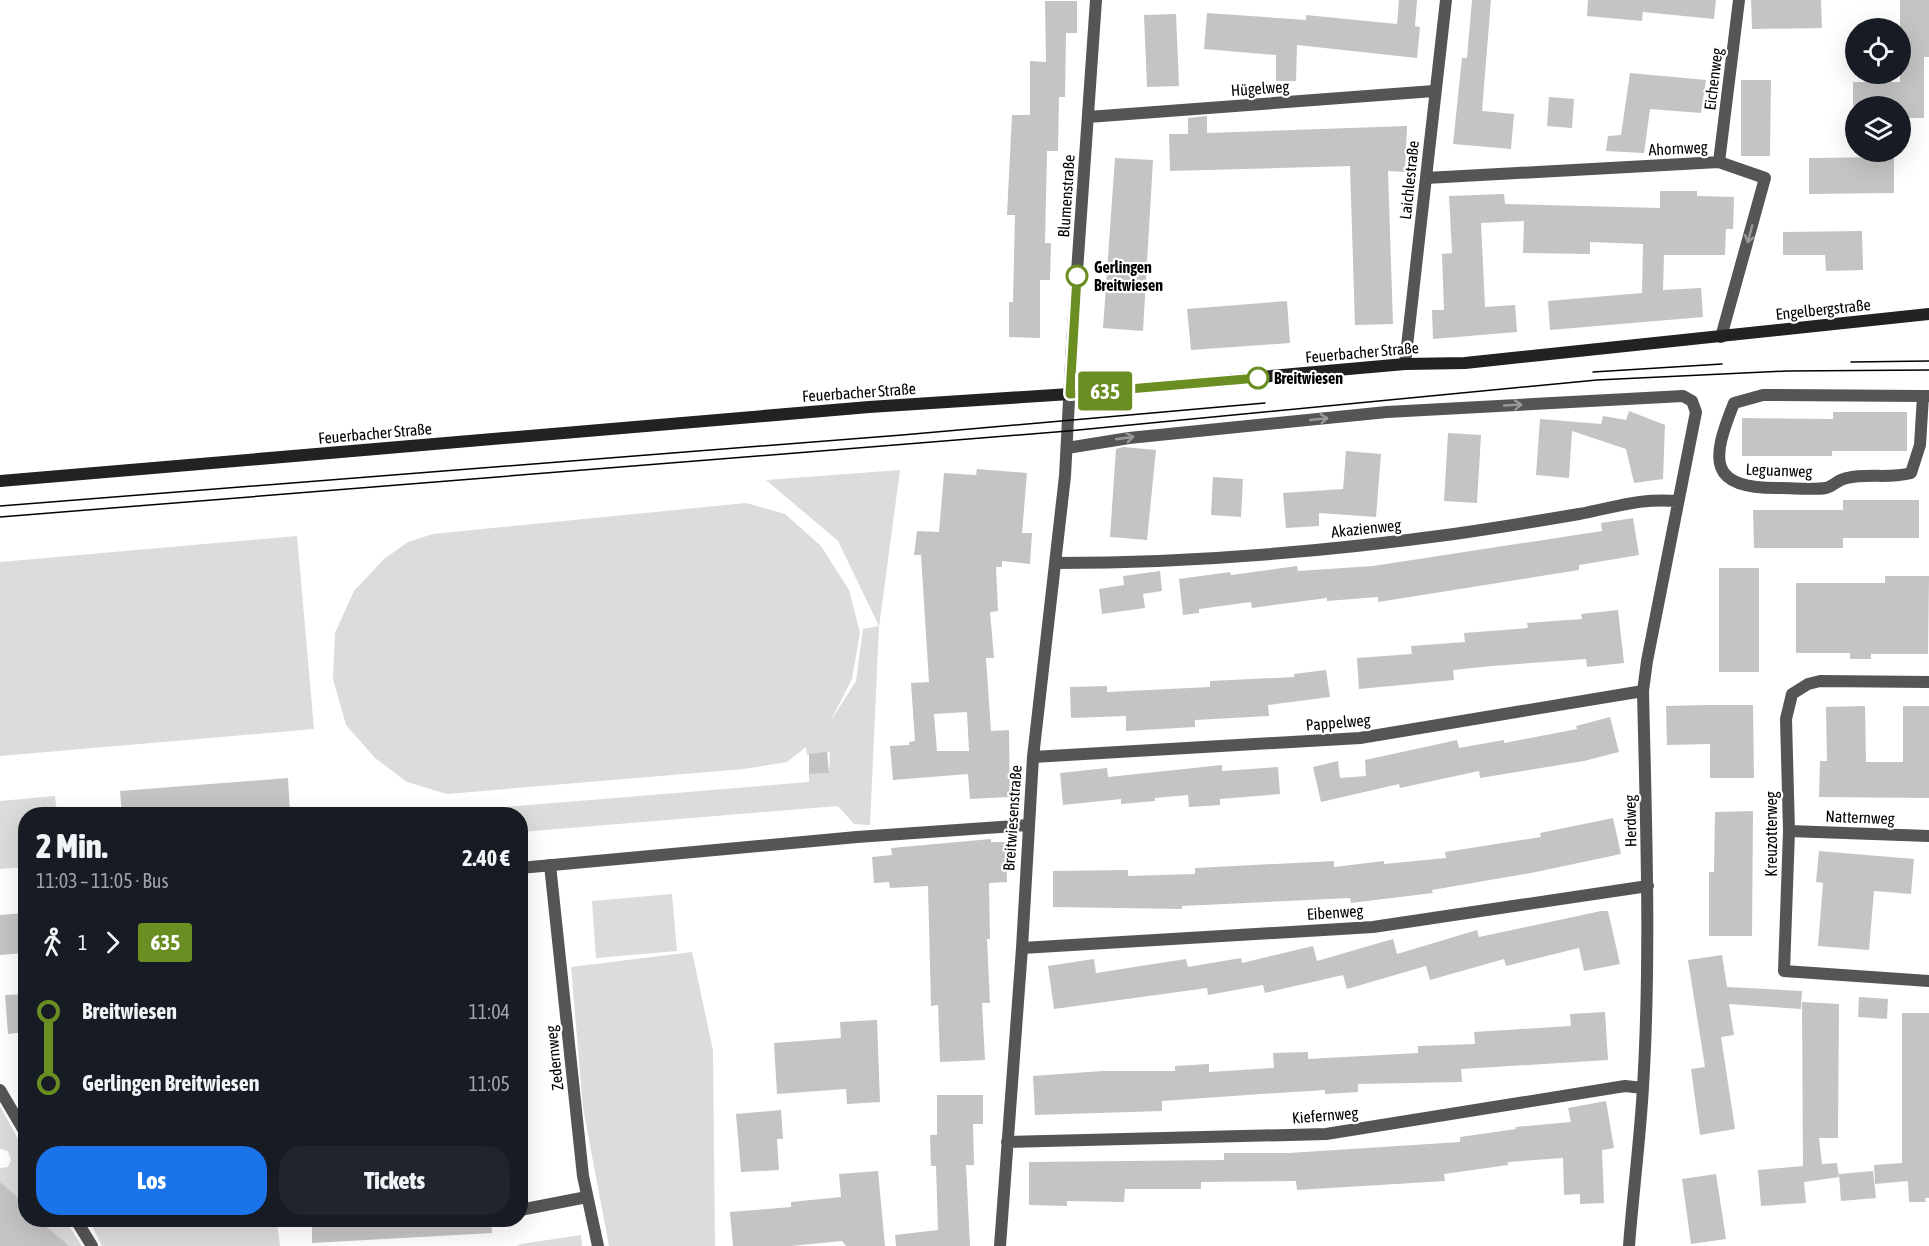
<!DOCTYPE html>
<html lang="de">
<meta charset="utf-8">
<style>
:root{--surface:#171b24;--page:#20242c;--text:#f1f3f6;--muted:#9ea1a6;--accent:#1a73e8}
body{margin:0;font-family:"Asap Condensed",sans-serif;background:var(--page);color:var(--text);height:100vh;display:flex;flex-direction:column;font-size:22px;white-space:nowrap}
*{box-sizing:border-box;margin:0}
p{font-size:20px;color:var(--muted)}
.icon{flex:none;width:33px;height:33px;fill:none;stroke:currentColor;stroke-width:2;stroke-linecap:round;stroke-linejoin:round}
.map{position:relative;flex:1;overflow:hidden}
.details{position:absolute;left:18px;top:807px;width:510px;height:420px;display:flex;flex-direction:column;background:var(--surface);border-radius:24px;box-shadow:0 6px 24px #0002}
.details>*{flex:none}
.badge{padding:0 12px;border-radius:4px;font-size:21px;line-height:39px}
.tools{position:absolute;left:1845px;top:18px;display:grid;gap:12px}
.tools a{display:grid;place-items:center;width:66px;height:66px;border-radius:50%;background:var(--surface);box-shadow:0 6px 24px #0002;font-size:30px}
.map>.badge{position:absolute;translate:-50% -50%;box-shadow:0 0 0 3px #fff}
.legs{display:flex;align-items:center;gap:9px;height:66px;padding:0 18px;font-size:20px}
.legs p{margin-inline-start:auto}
.summary{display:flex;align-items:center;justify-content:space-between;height:102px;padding:0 18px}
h1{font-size:33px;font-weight:800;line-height:45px}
.cta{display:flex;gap:12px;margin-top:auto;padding:12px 18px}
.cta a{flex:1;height:69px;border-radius:24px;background:var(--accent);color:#fff;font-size:24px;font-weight:800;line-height:69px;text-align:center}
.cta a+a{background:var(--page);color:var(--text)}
ul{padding:0 18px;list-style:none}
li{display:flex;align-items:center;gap:21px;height:72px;font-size:22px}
li i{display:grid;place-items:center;width:9px;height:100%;margin:0 8px;background:currentColor}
li i::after{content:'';width:15px;height:15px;margin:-8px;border:4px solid;border-radius:50%;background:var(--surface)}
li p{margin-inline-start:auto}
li:first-child i{background:linear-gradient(#0000 50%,currentColor 0)}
li:last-child i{background:linear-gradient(currentColor 50%,#0000 0)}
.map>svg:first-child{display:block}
.green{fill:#dcdcdc}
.building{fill:#c4c4c4;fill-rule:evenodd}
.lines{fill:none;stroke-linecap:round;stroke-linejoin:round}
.lane{stroke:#555;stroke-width:12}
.street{stroke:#555;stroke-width:12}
.secondary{stroke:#222;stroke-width:12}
.tram{stroke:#000;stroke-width:1.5}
.oneway{stroke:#999}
.line-1-casing{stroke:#fff;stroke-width:14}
.line-1{stroke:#6b8e23;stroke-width:9}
.stop-1-dot{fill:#fff;stroke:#6b8e23;stroke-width:3}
.labels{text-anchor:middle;stroke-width:4.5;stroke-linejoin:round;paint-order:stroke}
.street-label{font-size:16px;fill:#000;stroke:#fff}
.stop-label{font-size:16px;font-weight:bold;fill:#000;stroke:#fff;text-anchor:start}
</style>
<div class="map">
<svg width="1929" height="1246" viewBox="0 0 1929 1246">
<rect width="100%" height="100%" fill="#fff"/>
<!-- green -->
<path class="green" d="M 900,470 L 879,627 L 870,825 L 854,824 L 838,806 L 521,832 L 520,814 L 420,814 L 809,782 L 809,774 L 829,773 L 830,752 L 807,755 L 806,747 L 787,762 L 744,769 L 447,794 L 407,782 L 375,758 L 346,725 L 333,679 L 335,633 L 354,591 L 384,559 L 408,542 L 433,534 L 746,503 L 785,514 L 821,546 L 849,590 L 860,633 L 852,679 L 830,722 L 856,681 L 863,629 L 879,626 L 838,541 L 766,480 Z
M 297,536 L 314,729 L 0,756 L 0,562 Z
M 55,796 L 57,814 L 26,814 L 25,867 L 0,869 L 0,801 Z
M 672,894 L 677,951 L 596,958 L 592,901 Z
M 692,952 L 713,1050 L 715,1246 L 609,1246 L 583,1108 L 571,967 Z
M 0,1106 L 25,1152 L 25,1205 L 0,1182 L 0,1168 L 8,1167 L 11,1160 L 8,1151 L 0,1149 Z
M 29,1220 L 65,1220 L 82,1246 L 5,1246 Z
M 89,1220 L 235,1220 L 236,1227 L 277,1223 L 280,1246 L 102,1246 Z
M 581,1235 L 582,1246 L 516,1246 L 521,1244 Z"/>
<!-- building -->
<path class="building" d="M 1399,0 L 1417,0 L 1415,26 L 1420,27 L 1417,58 L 1297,45 L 1296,81 L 1276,81 L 1276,55 L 1204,49 L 1207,13 L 1306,20 L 1306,15 L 1397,24 Z
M 1472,0 L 1491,0 L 1482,111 L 1514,114 L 1511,149 L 1453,144 L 1462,58 L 1467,58 Z
M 1588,0 L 1716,0 L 1714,19 L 1643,12 L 1644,0 L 1642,21 L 1587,16 Z
M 1751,0 L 1821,0 L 1822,28 L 1752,29 Z
M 1900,0 L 1929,0 L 1929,57 L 1924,57 L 1924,118 L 1900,118 L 1900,106 L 1853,106 L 1853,82 L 1900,82 Z
M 1045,1 L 1077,1 L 1077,33 L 1066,33 L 1065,97 L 1059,97 L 1058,151 L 1047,151 L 1045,243 L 1051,243 L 1050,280 L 1040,280 L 1040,338 L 1009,337 L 1009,302 L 1013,302 L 1015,215 L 1007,215 L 1012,115 L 1030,115 L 1030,61 L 1046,62 Z
M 1176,14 L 1179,86 L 1147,87 L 1144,15 Z
M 1630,73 L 1706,80 L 1701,113 L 1650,109 L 1644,153 L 1606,151 L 1608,136 L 1621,135 Z
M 1741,80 L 1771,80 L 1770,156 L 1741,156 Z
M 1549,97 L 1574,99 L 1572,128 L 1547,126 Z
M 1207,116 L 1207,133 L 1407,126 L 1405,172 L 1388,171 L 1393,324 L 1355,325 L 1350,166 L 1170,171 L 1169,134 L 1188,134 L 1188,118 Z
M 1894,157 L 1894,193 L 1809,194 L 1809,158 Z
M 1115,158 L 1153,160 L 1143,331 L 1103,328 Z
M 1660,191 L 1697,191 L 1697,196 L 1734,197 L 1733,229 L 1726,229 L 1725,255 L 1664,255 L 1663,290 L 1701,288 L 1703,317 L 1550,330 L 1548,301 L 1642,293 L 1643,244 L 1590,242 L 1590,254 L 1523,253 L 1524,221 L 1481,223 L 1485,307 L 1515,305 L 1517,332 L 1433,339 L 1432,310 L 1444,310 L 1442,254 L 1452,253 L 1449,196 L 1504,194 L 1505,204 L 1660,208 Z
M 1862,231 L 1863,270 L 1826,271 L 1825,255 L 1783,255 L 1783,232 Z
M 1287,301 L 1290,343 L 1191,350 L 1187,309 Z
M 1629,411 L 1665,425 L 1663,479 L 1634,483 L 1626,449 L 1572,431 L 1569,478 L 1536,475 L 1540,419 L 1601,424 L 1603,416 L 1626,420 Z
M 1833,412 L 1907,412 L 1907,451 L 1832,451 L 1832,456 L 1742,456 L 1742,418 L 1833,419 Z
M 1448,433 L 1481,435 L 1477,503 L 1444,501 Z
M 1123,447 L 1156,450 L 1147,540 L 1110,537 L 1116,449 Z
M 1346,451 L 1381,454 L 1376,517 L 1319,513 L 1319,526 L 1286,528 L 1283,493 L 1343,489 Z
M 977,469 L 1027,473 L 1022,533 L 1032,533 L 1030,564 L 1002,561 L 1002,567 L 996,567 L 998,611 L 990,612 L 994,658 L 986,658 L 991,731 L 1009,730 L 1010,797 L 970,799 L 968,774 L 893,780 L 890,746 L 909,745 L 909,742 L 915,741 L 911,683 L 929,682 L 921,555 L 914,555 L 917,531 L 939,532 L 944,473 L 976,475 ZM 967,712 L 969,751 L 937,751 L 934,714 Z
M 1213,477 L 1243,479 L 1241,517 L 1211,515 Z
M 1843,500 L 1919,500 L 1919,538 L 1843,538 L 1843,548 L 1754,548 L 1753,510 L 1843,510 Z
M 1633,518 L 1639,555 L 1579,565 L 1579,570 L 1378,602 L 1378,597 L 1327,601 L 1327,598 L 1252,608 L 1251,602 L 1199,609 L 1199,613 L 1183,615 L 1179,579 L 1230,572 L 1231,575 L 1297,566 L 1298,571 L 1373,566 L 1602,531 L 1601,523 Z
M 1719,568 L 1759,568 L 1759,672 L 1719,672 Z
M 1160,571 L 1162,591 L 1143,594 L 1145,608 L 1102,614 L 1099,589 L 1124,585 L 1123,576 Z
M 1885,576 L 1929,576 L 1928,654 L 1871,654 L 1871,659 L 1850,659 L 1850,653 L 1796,653 L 1796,583 L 1885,583 Z
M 1618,610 L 1624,663 L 1587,667 L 1586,659 L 1492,666 L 1453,670 L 1454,680 L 1359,689 L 1357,658 L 1412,654 L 1411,646 L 1465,642 L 1464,633 L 1528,628 L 1527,623 L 1582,619 L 1581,614 Z
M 1326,670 L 1330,697 L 1268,705 L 1269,716 L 1195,720 L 1195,727 L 1126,731 L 1126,716 L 1071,718 L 1070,687 L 1107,686 L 1107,692 L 1210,687 L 1210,681 L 1294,677 L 1294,674 Z
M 1709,705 L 1753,705 L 1754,778 L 1710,778 L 1710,744 L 1667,745 L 1666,706 Z
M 1865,706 L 1866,762 L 1903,762 L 1903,706 L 1929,706 L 1929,798 L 1819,797 L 1820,761 L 1827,761 L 1826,707 Z
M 1610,717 L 1619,752 L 1584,761 L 1480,778 L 1479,771 L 1400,788 L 1399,784 L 1321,802 L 1313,767 L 1338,761 L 1340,778 L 1366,776 L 1365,760 L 1457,740 L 1459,748 L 1504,740 L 1504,743 L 1577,729 L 1576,726 Z
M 827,752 L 829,773 L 809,774 L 809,754 Z
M 1222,765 L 1222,771 L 1278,767 L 1280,794 L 1220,799 L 1220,805 L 1189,807 L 1188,795 L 1155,798 L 1155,801 L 1121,804 L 1121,799 L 1063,805 L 1060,773 L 1107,768 L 1108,777 Z
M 288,778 L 290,814 L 122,814 L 120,791 Z
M 1753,811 L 1752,936 L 1709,936 L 1709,872 L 1714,872 L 1715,812 Z
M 1613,818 L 1621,854 L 1531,873 L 1432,890 L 1433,893 L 1351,903 L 1350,898 L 1182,906 L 1182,909 L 1053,907 L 1053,871 L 1128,870 L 1128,876 L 1195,874 L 1195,868 L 1334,861 L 1334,867 L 1384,861 L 1384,864 L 1446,858 L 1445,852 L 1541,837 L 1540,833 Z
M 991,839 L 991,842 L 1006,842 L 1007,882 L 989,883 L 990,939 L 987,939 L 990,1003 L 982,1003 L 985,1060 L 940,1062 L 938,1005 L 931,1006 L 928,886 L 890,888 L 889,882 L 874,883 L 872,857 L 892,855 L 891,848 Z
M 1819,851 L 1914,859 L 1911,894 L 1874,891 L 1869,950 L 1818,946 L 1823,883 L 1816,882 Z
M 1601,911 L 1608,911 L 1620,964 L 1584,971 L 1579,948 L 1506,966 L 1504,959 L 1430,980 L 1426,966 L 1347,989 L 1343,975 L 1265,993 L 1263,985 L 1208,995 L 1207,988 L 1054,1009 L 1048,966 L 1094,959 L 1096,973 L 1186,959 L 1188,967 L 1241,958 L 1242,963 L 1313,946 L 1317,961 L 1393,939 L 1397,954 L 1477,930 L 1479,937 Z
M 26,913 L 26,953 L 0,955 L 0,915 Z
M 1722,955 L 1727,987 L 1802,991 L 1801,1009 L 1729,1004 L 1734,1035 L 1721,1037 L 1735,1129 L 1700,1135 L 1691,1069 L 1705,1067 L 1688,960 Z
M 26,994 L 26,1032 L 8,1034 L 5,995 Z
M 1859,997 L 1888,999 L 1887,1019 L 1858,1017 Z
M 1802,1002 L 1839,1004 L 1838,1138 L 1819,1138 L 1822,1164 L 1837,1163 L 1839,1177 L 1804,1182 L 1806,1203 L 1761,1206 L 1758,1170 L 1803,1166 Z
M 1605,1012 L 1608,1060 L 1461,1069 L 1462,1082 L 1358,1084 L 1358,1092 L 1325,1094 L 1325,1090 L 1261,1094 L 1162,1101 L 1162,1111 L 1035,1115 L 1033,1076 L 1102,1071 L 1175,1071 L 1175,1066 L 1209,1064 L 1209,1072 L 1274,1068 L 1273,1053 L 1308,1052 L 1308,1059 L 1418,1053 L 1418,1046 L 1475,1044 L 1474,1032 L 1571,1026 L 1570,1014 Z
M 1902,1013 L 1929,1013 L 1929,1198 L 1925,1198 L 1926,1202 L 1909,1202 L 1908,1181 L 1875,1184 L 1874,1165 L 1902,1163 Z
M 877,1020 L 880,1102 L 847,1104 L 846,1089 L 777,1094 L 774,1043 L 841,1038 L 840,1022 Z
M 937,1095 L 983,1095 L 983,1124 L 973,1124 L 974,1165 L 966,1165 L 970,1246 L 896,1246 L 895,1235 L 938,1230 L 936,1166 L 931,1166 L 930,1135 L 937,1135 Z
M 1606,1101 L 1614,1148 L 1602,1150 L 1604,1203 L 1580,1204 L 1580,1194 L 1564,1195 L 1563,1158 L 1508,1162 L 1508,1165 L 1444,1174 L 1445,1181 L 1297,1190 L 1296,1181 L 1201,1182 L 1201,1189 L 1125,1189 L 1124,1202 L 1067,1201 L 1067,1206 L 1029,1205 L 1029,1162 L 1224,1160 L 1224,1153 L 1289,1153 L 1460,1142 L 1460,1137 L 1516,1129 L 1515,1127 L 1571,1122 L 1568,1108 Z
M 781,1110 L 783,1139 L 777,1139 L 779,1170 L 741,1172 L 736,1114 Z
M 878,1171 L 885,1246 L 846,1246 L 842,1241 L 791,1246 L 733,1246 L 730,1212 L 791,1207 L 791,1202 L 841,1197 L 839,1174 Z
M 1873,1171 L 1876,1198 L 1841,1201 L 1839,1174 Z
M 1716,1174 L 1726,1239 L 1691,1244 L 1682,1179 Z
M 0,1182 L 26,1205 L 26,1220 L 39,1220 L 69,1246 L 0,1246 Z
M 312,1220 L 491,1220 L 492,1233 L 312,1243 Z"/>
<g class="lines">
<!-- lane -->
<path class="lane" d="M 520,868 L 857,837
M 0,1090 L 26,1134
M 520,1210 L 587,1197
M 76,1220 L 92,1246"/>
<!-- street -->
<path class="street" d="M 1088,117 L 1434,91
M 1719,162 L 1739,0
M 1426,178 L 1719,162 L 1765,178 L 1721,337
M 1405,364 L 1446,0
M 1923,396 L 1920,445 L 1911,473 C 1890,479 1868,473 1847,478 C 1839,479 1833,486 1826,488 C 1812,490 1794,488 1780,488 C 1707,489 1711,460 1734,403 L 1763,395 L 1923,396 L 1929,396
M 1067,448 L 1129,438 L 1387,412 L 1683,396 L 1692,401 L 1696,412 L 1647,661 L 1643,691 C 1646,823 1651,955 1643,1087 C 1640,1140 1633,1193 1629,1246
M 1056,563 C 1189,563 1322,552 1454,534 C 1496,528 1538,521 1579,514 C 1617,507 1638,498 1677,501
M 1929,682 L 1820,681 L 1808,684 L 1792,694 L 1786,719 L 1789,831 L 1784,971 L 1929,981
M 1033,757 L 1360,738 L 1643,691
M 1789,831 L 1929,836
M 857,837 L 1028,825
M 550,865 L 583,1176 L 598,1246
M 1022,948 L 1373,927 L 1648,886
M 1007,1142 L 1326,1134 L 1625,1086 L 1643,1088
M 1000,1246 L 1022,948 L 1033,757 L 1065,476 L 1072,343 L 1096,0"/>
<!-- secondary -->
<path class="secondary" d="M 0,481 L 869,407 L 1070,394 L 1405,364 L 1465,363 L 1929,314"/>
<!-- tram -->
<path class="tram" d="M 1851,362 L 1929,361
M 1593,372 L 1722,364
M 0,506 L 902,435 L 1265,403
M 0,517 L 1068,431 L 1597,380 L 1787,371 L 1929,370"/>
</g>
<!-- one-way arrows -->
<defs><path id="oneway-shaft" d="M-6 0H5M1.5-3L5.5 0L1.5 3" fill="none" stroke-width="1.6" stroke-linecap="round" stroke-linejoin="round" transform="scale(1.5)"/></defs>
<g class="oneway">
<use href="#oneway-shaft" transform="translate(1750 234) rotate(105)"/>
<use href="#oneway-shaft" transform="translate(1513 405) rotate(-3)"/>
<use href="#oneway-shaft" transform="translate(1319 419) rotate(-6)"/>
<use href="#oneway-shaft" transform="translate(1125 438) rotate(-8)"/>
</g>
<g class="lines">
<defs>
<path id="line-1" d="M 1077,276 L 1070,394 L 1258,378"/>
</defs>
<!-- line-1 casing -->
<use href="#line-1" class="line-1-casing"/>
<!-- line-1 -->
<use href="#line-1" class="line-1"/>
</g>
<!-- markers -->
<g class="stop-1-dot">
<circle cx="1077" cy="276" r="10"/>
<circle cx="1258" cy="378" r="10"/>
</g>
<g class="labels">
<!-- street labels -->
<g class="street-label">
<text transform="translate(1713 79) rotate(-83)" y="6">Eichenweg</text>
<text transform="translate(1260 88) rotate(-4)" y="6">Hügelweg</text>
<text transform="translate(1678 148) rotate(-3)" y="6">Ahornweg</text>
<text transform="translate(1409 180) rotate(-84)" y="6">Laichlestraße</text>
<text transform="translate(1066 196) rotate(-86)" y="6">Blumenstraße</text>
<text transform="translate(1823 309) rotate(-6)" y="6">Engelbergstraße</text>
<text transform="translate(1362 352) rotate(-5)" y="6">Feuerbacher Straße</text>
<text transform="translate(859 392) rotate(-4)" y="6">Feuerbacher Straße</text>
<text transform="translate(375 433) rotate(-5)" y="6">Feuerbacher Straße</text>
<text transform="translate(1779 470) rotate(2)" y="6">Leguanweg</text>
<text transform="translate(1366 528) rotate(-6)" y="6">Akazienweg</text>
<text transform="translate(1338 722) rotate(-5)" y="6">Pappelweg</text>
<text transform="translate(1860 817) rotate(2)" y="6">Natternweg</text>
<text transform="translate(1012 818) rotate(-86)" y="6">Breitwiesenstraße</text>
<text transform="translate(1630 821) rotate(-91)" y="6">Herdweg</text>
<text transform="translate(1771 834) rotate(-90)" y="6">Kreuzotterweg</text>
<text transform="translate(1335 912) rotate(-4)" y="6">Eibenweg</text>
<text transform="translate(554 1058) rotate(-96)" y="6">Zedernweg</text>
<text transform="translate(1325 1115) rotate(-5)" y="6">Kiefernweg</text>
</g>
<!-- stop labels -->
<g class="stop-label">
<text x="1094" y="273">Gerlingen<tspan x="1094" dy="18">Breitwiesen</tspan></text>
<text x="1274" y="384">Breitwiesen</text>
</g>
</g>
</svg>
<div class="tools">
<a><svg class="icon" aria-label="locate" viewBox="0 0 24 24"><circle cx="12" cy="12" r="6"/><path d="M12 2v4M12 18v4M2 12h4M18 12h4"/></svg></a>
<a><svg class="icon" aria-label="layers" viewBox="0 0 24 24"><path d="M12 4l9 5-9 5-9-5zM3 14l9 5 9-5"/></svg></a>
</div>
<b class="badge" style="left:1105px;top:391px;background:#6b8e23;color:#fff">635</b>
<section class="details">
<div class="summary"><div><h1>2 Min.</h1><p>11:03 – 11:05 · Bus</p></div><b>2.40 €</b></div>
<div class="legs"><svg class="icon" aria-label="walk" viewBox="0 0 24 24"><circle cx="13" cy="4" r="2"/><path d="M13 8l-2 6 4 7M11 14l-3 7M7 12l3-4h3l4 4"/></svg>1<svg class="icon" aria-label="forward" viewBox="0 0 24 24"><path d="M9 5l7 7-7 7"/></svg><b class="badge" style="background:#6b8e23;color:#fff">635</b></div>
<ul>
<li><i style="color:#6b8e23"></i><b>Breitwiesen</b><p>11:04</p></li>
<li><i style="color:#6b8e23"></i><b>Gerlingen Breitwiesen</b><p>11:05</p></li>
</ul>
<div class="cta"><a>Los</a><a>Tickets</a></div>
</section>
</div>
